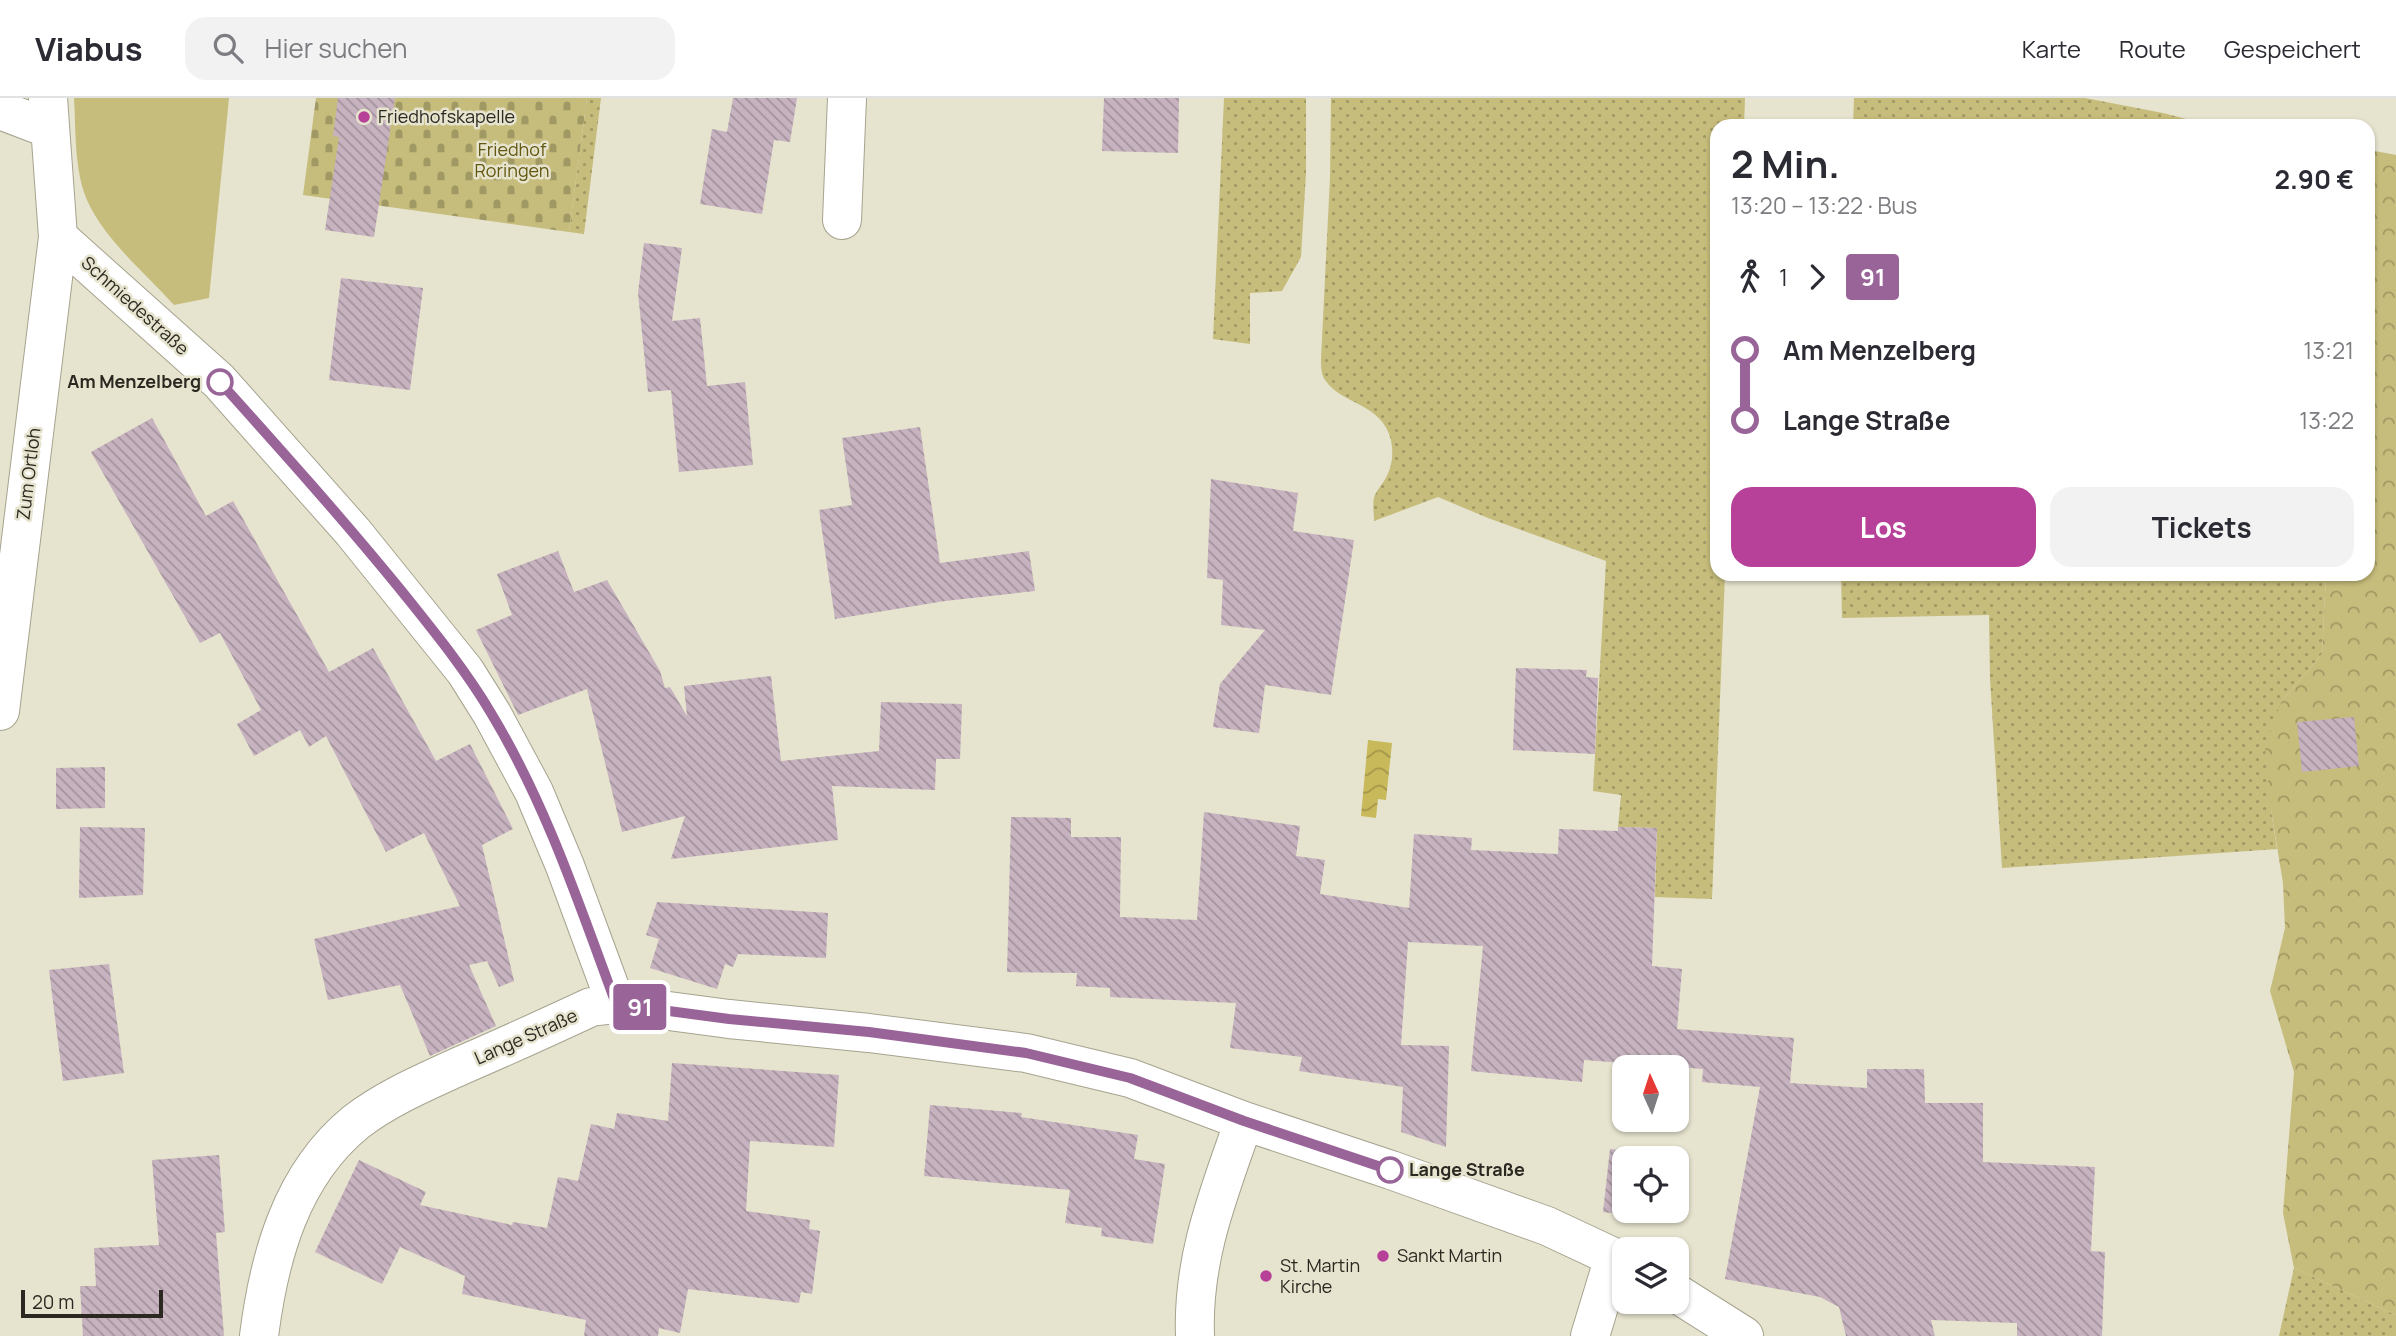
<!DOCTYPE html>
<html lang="de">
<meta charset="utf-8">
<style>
:root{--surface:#fff;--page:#f2f2f3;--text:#2b2b33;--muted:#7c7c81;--line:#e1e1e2;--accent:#b74199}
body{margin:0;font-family:Manrope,sans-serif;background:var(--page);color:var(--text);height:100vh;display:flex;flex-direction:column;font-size:26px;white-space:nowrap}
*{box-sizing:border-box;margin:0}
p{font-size:23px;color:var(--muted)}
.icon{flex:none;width:38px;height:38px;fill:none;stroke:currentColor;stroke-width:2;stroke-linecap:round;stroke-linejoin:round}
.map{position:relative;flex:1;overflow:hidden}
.sheet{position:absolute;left:1710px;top:21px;width:665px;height:462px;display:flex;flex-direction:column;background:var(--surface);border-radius:21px;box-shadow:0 2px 5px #0004}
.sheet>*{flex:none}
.badge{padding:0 14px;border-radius:5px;font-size:24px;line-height:46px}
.needle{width:46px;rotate:357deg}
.fabs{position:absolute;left:1612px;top:957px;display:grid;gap:14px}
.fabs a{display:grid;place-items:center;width:77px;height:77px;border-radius:14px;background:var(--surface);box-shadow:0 2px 5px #0004;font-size:35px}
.scale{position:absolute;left:21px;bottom:18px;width:142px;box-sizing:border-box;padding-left:7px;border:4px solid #2a2820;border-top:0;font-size:19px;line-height:24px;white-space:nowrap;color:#2a2820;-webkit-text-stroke:5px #e6e3ce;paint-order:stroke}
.map>.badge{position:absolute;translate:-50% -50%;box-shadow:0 0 0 4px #fff}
.legs{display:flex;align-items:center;gap:10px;height:77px;padding:0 21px;font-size:23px}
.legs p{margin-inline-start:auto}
.headline{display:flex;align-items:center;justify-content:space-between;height:119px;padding:0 21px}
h1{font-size:38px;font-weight:700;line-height:52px}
.action{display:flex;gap:14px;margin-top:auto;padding:14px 21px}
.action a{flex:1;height:80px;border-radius:21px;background:var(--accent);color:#fff;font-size:28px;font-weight:700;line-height:80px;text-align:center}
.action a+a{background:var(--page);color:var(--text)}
ul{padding:0 21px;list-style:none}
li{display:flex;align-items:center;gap:24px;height:70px;font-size:26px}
li i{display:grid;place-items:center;width:10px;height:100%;margin:0 9px;background:currentColor}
li i::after{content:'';width:18px;height:18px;margin:-9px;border:5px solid;border-radius:50%;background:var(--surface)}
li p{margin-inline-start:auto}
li:first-child i{background:linear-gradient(#0000 50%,currentColor 0)}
li:last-child i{background:linear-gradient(currentColor 50%,#0000 0)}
header{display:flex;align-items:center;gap:42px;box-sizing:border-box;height:98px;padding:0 35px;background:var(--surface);border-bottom:2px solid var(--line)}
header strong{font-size:33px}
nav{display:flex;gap:38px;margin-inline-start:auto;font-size:24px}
.search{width:490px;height:63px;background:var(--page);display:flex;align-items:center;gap:18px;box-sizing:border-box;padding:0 24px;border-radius:21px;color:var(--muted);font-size:26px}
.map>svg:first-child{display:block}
.grass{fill:url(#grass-dots)}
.forest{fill:url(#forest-crowns)}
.cemetery{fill:url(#cemetery-stones)}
.park{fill:#c6bc7b}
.water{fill:url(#water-waves)}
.building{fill:url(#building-back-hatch)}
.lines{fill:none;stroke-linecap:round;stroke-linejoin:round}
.minor-casing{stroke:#a6a38f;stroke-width:40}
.minor{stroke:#fff;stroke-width:38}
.line-1-casing{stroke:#fff;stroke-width:16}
.line-1{stroke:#996498;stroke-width:10}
.poi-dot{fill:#b74199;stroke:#e6e3ce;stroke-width:2.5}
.stop-1-dot{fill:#fff;stroke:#996498;stroke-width:3.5}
.labels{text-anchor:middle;stroke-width:5;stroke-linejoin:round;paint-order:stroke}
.poi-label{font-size:18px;fill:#2a2820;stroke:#e6e3ce;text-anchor:start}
.park-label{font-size:18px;fill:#635810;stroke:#e6e3ce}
.street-label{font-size:18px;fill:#2a2820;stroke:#e6e3ce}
.stop-label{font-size:18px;font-weight:bold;fill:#2a2820;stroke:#e6e3ce;text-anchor:end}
</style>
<header>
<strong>Viabus</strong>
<div class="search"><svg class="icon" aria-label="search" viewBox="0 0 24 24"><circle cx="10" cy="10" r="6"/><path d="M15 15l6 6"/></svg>Hier suchen</div>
<nav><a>Karte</a><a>Route</a><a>Gespeichert</a></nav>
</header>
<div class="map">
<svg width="2396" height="1238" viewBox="0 0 2396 1238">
<defs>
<pattern id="grass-dots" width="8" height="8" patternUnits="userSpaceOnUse" patternTransform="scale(1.75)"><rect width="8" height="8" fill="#c6bc7b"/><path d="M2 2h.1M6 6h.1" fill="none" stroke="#a19964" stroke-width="1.8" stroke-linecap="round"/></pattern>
<pattern id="forest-crowns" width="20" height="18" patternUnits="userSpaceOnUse" patternTransform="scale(1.75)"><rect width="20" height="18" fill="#c6bc7b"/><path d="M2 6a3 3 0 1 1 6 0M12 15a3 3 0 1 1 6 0" fill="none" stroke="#a19964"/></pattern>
<pattern id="cemetery-stones" width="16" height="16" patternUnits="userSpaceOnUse" patternTransform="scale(1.75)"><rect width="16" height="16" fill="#c6bc7b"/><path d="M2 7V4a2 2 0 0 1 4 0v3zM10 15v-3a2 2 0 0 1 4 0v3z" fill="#a19964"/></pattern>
<pattern id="water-waves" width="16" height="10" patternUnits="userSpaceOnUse" patternTransform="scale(1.75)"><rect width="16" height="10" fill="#c8b95a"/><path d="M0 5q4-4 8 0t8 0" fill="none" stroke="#a3964a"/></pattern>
<pattern id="building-back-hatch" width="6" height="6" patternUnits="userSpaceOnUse" patternTransform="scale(1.75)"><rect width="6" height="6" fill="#c7b3c0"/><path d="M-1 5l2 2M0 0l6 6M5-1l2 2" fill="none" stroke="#a2929c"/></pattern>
</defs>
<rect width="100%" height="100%" fill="#e6e3ce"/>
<!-- grass -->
<path class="grass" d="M 587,0 L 601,0 L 584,136 L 569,134 Z
M 1224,0 L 1306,0 L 1306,75 L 1301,159 L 1282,193 L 1250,195 L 1250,246 L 1213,241 Z
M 1331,0 L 1745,0 L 1744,28 L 1717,28 L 1717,476 L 1725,476 L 1712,801 L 1655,799 L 1657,730 L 1618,729 L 1621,697 L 1593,693 L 1606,463 L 1488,420 L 1438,399 L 1374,423 C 1374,415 1372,403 1375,397 C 1377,392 1381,388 1384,383 C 1392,370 1394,357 1391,342 C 1382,305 1342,307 1325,282 C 1321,276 1321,268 1321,261 L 1330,80 Z
M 1854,0 L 2085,0 L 2163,15 L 2213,28 L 1853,28 Z
M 1841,476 L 2326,476 L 2322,556 L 2281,604 L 2271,712 L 2277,751 L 2002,770 L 1990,581 L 1989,517 L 1842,520 Z
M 2294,1170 L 2396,1217 L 2396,1238 L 2279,1238 Z"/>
<!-- forest -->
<path class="forest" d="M 2375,53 L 2396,57 L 2396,1217 L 2294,1170 L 2283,1115 L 2294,974 L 2270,893 L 2285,830 L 2283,785 L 2271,712 L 2265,649 L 2281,604 L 2322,556 L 2326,476 L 2368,476 L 2368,60 Z"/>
<!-- cemetery -->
<path class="cemetery" d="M 316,0 L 587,0 L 569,134 L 303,97 Z"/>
<!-- park -->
<path class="park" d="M 74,0 L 229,0 L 209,200 L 174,207 C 146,176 104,141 87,102 C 74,71 76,33 74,0 Z"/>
<!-- water -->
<path class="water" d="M 1368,642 L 1392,645 L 1386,702 L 1378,701 L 1376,720 L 1361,718 Z"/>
<!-- building -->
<path class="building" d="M 338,0 L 395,0 L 374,139 L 325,132 L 339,39 L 333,38 Z
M 733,0 L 797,0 L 790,44 L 774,42 L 762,116 L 700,106 L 712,31 L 727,34 Z
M 1104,0 L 1179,0 L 1178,55 L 1102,53 Z
M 644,145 L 682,150 L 672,223 L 700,220 L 707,288 L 745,284 L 753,367 L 679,374 L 671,292 L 648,294 L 638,195 Z
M 341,180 L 423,190 L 410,292 L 329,282 Z
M 152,320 L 206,418 L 233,403 L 329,574 L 373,550 L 436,663 L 470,646 L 513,731 L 482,747 L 514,883 L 499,889 L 487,863 L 469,867 L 496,928 L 430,958 L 400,887 L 328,902 L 314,841 L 460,808 L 424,735 L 386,754 L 326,638 L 309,649 L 300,632 L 254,658 L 237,626 L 261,612 L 220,535 L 200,545 L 91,354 Z
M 920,329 L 940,465 L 1029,453 L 1035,493 L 945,503 L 835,521 L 819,412 L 852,407 L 842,340 Z
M 1211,381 L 1298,395 L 1293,433 L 1354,442 L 1331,597 L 1265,587 L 1259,635 L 1213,629 L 1220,586 L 1265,532 L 1221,527 L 1223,482 L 1207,480 Z
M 558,453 L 574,494 L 607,482 L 660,573 L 665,590 L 670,589 L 687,618 L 684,588 L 771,578 L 781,663 L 879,653 L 881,604 L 962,606 L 960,661 L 936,661 L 935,692 L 832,688 L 838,742 L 671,761 L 685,718 L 622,734 L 587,591 L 518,617 L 476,532 L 512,517 L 497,476 Z
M 1516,570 L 1587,572 L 1586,579 L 1598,580 L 1595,656 L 1513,652 Z
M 2354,619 L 2359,668 L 2302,674 L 2297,624 Z
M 105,669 L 105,710 L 56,711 L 56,670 Z
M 1204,714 L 1300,728 L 1296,758 L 1325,762 L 1320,796 L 1409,810 L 1414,736 L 1472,740 L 1471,752 L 1558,756 L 1559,731 L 1618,733 L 1618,729 L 1657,730 L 1652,868 L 1682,871 L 1677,931 L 1794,940 L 1790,985 L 1867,990 L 1867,971 L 1924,971 L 1925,1005 L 1983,1005 L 1983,1064 L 2095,1069 L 2091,1153 L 2105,1154 L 2102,1238 L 2017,1238 L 2017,1225 L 1931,1222 L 1935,1238 L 1846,1238 L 1839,1209 L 1820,1199 L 1725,1181 L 1760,989 L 1702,984 L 1703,971 L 1584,962 L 1582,984 L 1471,973 L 1483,848 L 1408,844 L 1401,947 L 1449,948 L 1446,1049 L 1401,1034 L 1403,989 L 1299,973 L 1302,959 L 1230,950 L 1236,905 L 1110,899 L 1110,890 L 1076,888 L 1077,875 L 1007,874 L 1011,719 L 1071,720 L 1071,739 L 1121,739 L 1120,819 L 1197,822 Z
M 80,729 L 145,730 L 143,797 L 79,800 Z
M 657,804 L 828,815 L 826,860 L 738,856 L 733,869 L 725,866 L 717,891 L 650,870 L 659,841 L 646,837 Z
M 109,866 L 124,975 L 63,983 L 49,872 Z
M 672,965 L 839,977 L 834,1049 L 750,1043 L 746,1113 L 810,1122 L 809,1131 L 820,1133 L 812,1196 L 801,1194 L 799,1205 L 688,1191 L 680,1235 L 659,1230 L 658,1238 L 584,1238 L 586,1222 L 462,1196 L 465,1178 L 400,1149 L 382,1186 L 315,1154 L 359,1062 L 426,1094 L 420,1107 L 512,1127 L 513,1124 L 547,1130 L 558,1079 L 578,1083 L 591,1026 L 614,1031 L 617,1015 L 668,1023 Z
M 930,1007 L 1022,1015 L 1021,1019 L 1138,1037 L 1134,1061 L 1165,1066 L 1153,1146 L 1101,1138 L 1102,1130 L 1065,1125 L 1070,1092 L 924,1078 Z
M 1610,1051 L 1657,1056 L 1656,1060 L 1624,1060 L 1624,1113 L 1650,1113 L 1649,1120 L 1603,1114 Z
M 219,1057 L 225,1134 L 216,1135 L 224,1238 L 83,1238 L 80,1188 L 96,1188 L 94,1150 L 159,1147 L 152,1062 Z"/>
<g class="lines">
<defs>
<path id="minor" d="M 0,12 L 50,31
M 842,122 L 847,0
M 58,139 L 219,283 L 353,434 L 465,573 L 492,616 L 534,694 L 565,768 L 616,906
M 0,613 L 58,139 L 48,0
M 1676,1195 L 1744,1238
M 259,1238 C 269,1159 291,1077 356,1024 C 387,1000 425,984 460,968 C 504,949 548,929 591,909 L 616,906 L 729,921 L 869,935 L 1026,955 L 1130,980 L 1244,1023 L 1391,1072 L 1547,1128 L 1624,1164
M 1195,1238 C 1192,1160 1219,1095 1244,1023
M 1590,1238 L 1614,1159"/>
</defs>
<!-- minor casing -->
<use href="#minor" class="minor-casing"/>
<!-- minor -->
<use href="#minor" class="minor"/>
</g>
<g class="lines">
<defs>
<path id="line-1" d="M 220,284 C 281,352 342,420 400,491 C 432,531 465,571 491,615 C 546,706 579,806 616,906 L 729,921 L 869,934 L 1026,955 L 1130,980 L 1244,1023 L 1390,1072"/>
</defs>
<!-- line-1 casing -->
<use href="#line-1" class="line-1-casing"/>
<!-- line-1 -->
<use href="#line-1" class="line-1"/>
</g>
<!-- markers -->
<g class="poi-dot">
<circle cx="364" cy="19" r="7"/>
<circle cx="1383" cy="1158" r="7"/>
<circle cx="1266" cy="1178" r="7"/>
</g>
<g class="stop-1-dot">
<circle cx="220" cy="284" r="12"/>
<circle cx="1390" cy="1072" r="12"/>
</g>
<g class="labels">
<!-- poi labels -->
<g class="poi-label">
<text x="378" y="25">Friedhofskapelle</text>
<text x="1397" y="1164">Sankt Martin</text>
<text x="1280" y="1174">St. Martin<tspan x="1280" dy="21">Kirche</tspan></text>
</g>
<!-- park labels -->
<g class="park-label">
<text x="512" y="58">Friedhof<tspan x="512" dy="21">Roringen</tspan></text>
</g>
<!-- street labels -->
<g class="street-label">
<text transform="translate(135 208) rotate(42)" y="6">Schmiedestraße</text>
<text transform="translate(29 376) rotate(-83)" y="6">Zum Ortloh</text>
<text transform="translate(526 939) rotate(-24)" y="6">Lange Straße</text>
</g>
<!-- stop labels -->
<g class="stop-label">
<text x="201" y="290">Am Menzelberg</text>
<text x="1409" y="1078" text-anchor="start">Lange Straße</text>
</g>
</g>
</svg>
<div class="fabs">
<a><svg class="needle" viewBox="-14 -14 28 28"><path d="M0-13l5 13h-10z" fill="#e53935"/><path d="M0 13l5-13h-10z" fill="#7c7c81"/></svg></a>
<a><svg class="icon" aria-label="locate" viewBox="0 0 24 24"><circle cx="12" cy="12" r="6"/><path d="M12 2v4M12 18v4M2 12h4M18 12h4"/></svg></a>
<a><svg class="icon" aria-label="layers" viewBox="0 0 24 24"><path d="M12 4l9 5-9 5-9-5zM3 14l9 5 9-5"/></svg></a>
</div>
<div class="scale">20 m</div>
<b class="badge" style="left:640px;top:909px;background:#996498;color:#fff">91</b>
<section class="sheet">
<div class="headline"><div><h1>2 Min.</h1><p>13:20 – 13:22 · Bus</p></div><b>2.90 €</b></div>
<div class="legs"><svg class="icon" aria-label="walk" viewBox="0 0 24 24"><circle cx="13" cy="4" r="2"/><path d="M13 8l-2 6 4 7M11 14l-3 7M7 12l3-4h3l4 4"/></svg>1<svg class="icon" aria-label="forward" viewBox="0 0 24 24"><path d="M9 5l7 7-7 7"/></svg><b class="badge" style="background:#996498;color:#fff">91</b></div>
<ul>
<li><i style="color:#996498"></i><b>Am Menzelberg</b><p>13:21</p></li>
<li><i style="color:#996498"></i><b>Lange Straße</b><p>13:22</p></li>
</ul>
<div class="action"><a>Los</a><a>Tickets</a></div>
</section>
</div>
